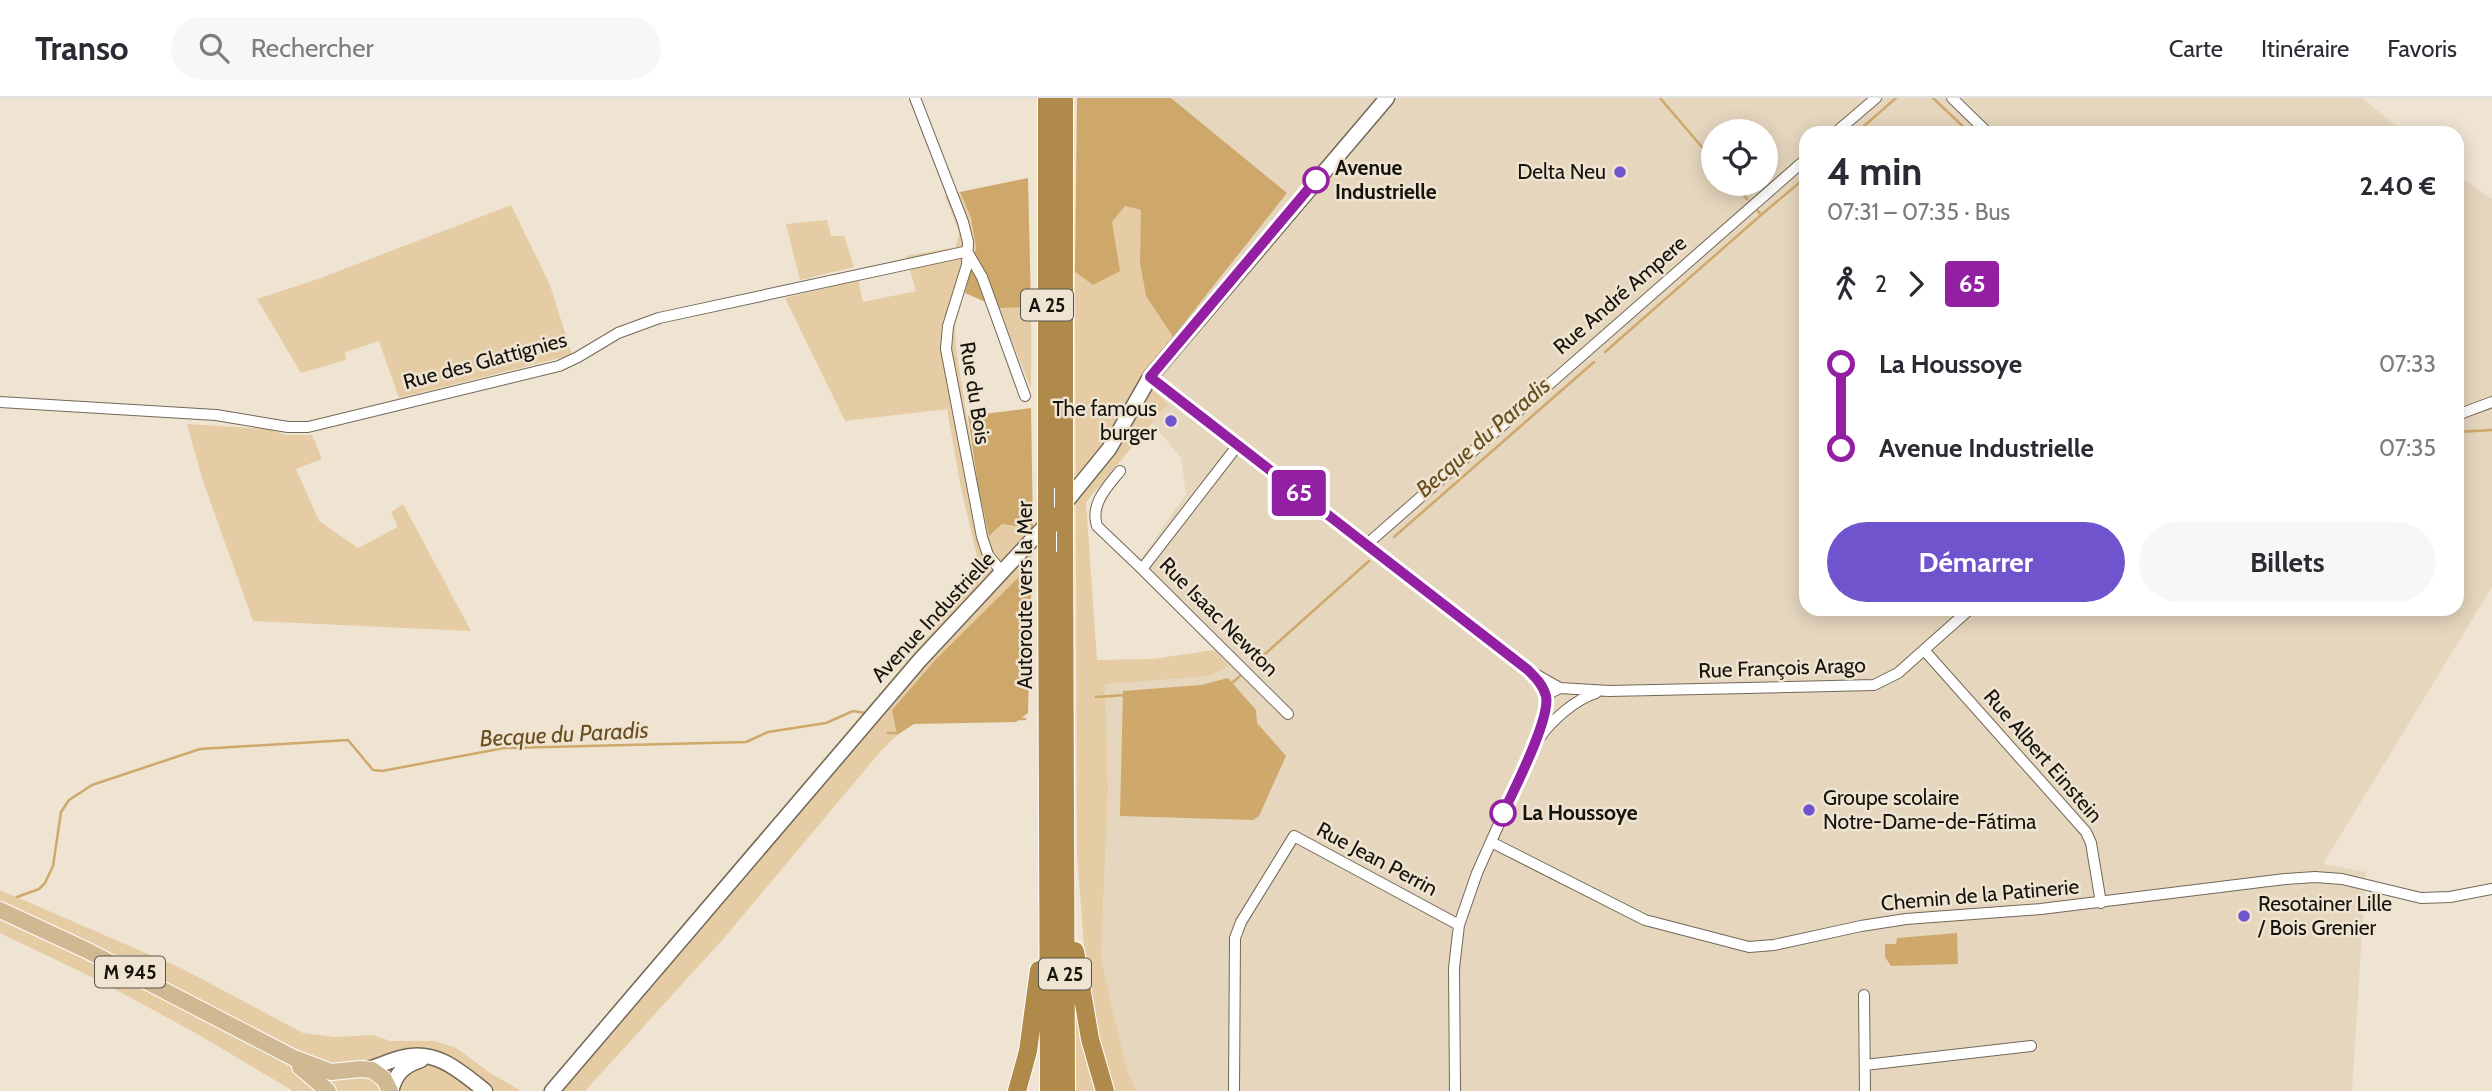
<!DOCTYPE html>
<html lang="fr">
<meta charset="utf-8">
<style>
:root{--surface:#fff;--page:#f7f7f7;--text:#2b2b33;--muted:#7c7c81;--line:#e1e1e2;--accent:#6f54cd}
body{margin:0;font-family:Cabin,sans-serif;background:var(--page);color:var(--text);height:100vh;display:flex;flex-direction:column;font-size:26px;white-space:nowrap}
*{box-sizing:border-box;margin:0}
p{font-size:23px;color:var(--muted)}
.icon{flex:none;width:38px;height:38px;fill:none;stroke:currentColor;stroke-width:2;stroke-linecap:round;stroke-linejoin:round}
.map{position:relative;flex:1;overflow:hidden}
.panel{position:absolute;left:1799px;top:28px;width:665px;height:490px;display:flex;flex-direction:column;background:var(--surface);border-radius:21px;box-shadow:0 4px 18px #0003}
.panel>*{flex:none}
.badge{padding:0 14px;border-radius:5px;font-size:24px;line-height:46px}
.tools{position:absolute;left:1701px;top:21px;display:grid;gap:14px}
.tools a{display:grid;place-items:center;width:77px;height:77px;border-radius:50%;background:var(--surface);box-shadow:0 4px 18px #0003;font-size:35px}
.map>.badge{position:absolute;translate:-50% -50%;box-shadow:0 0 0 4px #fff}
.legs{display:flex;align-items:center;gap:10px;height:77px;padding:0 28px;font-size:23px}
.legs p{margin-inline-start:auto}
.headline{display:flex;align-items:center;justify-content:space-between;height:119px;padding:0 28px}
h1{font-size:38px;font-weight:700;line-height:52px}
.cta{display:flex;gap:14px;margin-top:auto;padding:14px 28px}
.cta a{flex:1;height:80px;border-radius:42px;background:var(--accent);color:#fff;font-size:28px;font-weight:700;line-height:80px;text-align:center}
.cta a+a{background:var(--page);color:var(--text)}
ul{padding:0 28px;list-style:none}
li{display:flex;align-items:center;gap:24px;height:84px;font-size:26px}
li i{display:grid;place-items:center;width:10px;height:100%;margin:0 9px;background:currentColor}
li i::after{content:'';width:18px;height:18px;margin:-9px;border:5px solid;border-radius:50%;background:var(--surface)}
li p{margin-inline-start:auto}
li:first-child i{background:linear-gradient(#0000 50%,currentColor 0)}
li:last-child i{background:linear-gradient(currentColor 50%,#0000 0)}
header{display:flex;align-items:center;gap:42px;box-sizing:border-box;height:98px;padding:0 35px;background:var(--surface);border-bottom:2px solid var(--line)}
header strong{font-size:33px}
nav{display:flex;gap:38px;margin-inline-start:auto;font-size:24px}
.search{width:490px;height:63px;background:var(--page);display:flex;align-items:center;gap:18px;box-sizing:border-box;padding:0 24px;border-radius:38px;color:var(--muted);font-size:26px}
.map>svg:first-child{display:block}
.built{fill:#e6d6be;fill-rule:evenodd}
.green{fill:#e5cca4}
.forest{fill:#cda86a}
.water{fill:#cea96b}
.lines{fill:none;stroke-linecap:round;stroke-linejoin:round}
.stream{stroke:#cea96b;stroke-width:2.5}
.street-casing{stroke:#726858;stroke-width:12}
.secondary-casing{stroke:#726858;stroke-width:17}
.primary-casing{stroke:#fff;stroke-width:18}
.highway-casing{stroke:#fff;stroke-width:20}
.street{stroke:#fff;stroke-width:10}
.secondary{stroke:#fff;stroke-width:14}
.primary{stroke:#d0b992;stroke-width:16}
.highway{stroke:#b08a4a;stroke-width:18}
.highway-bridge-casing{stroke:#fff;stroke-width:20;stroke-linecap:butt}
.highway-bridge{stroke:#b08a4a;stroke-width:18}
.line-1-casing{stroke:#fff;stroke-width:16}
.line-1{stroke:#9320a3;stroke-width:10}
.poi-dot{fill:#6f54cd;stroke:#efe4d2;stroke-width:2.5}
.stop-1-dot{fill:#fff;stroke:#9320a3;stroke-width:3.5}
.labels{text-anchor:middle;stroke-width:5;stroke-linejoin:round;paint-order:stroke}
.shield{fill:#efe4d2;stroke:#575247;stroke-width:2}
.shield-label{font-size:19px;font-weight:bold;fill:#16130c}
.stop-label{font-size:21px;font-weight:bold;fill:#16130c;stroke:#efe4d2;text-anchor:start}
.poi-label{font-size:21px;fill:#16130c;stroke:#efe4d2;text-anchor:end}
.street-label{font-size:21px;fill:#16130c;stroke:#efe4d2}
.water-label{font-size:23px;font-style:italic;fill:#694f20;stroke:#efe4d2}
</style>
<header>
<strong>Transo</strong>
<div class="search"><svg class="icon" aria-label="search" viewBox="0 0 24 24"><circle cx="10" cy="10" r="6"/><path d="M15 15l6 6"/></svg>Rechercher</div>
<nav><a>Carte</a><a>Itinéraire</a><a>Favoris</a></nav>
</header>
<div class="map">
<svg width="2492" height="993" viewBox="0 0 2492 993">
<rect width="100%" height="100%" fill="#efe4d2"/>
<!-- built -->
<path class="built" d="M 1171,0 L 2362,0 L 2405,35 L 1806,35 L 1806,511 L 2457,511 L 2457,77 L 2492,101 L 2492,489 L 2323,766 L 2366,774 L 2352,993 L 1137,993 L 1127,972 L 1101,861 L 1108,691 L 1105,585 L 1209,578 L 1229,568 L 1135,470 L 1186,396 L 1181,360 L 1152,325 L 1167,306 L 1140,281 L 1287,95 ZM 1713,33 L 1766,33 L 1766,86 L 1713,86 Z"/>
<!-- green -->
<path class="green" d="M 960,94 L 971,120 L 976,150 L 955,227 L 956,251 L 978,388 L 989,438 L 1002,426 L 1033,431 L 1032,466 L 936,561 L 892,612 L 897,637 L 880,654 L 724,840 L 585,993 L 541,993 L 981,476 L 961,390 L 947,311 L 845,323 L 785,200 L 858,182 L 863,204 L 916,193 L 906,158 L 956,149 L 959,134 L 945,98 Z
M 511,107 L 550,187 L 572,257 L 399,300 L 379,243 L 345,254 L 346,262 L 301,275 L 257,201 L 318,181 Z
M 1125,108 L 1142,112 L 1140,165 L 1146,198 L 1173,239 L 1140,281 L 1168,306 L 1086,404 L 1097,562 L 1152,561 L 1214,552 L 1229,568 L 1209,578 L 1105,586 L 1108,691 L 1101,861 L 1127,972 L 1137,993 L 1074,993 L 1073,907 L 1088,901 L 1077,756 L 1075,174 L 1093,187 L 1112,124 Z
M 827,122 L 831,138 L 844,138 L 854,169 L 800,182 L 786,126 Z
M 1031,209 L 1031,291 L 999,210 Z
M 187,326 L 270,331 L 285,337 L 312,337 L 322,361 L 296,371 L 319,423 L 358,450 L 398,429 L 391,414 L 403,406 L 471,533 L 253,523 L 202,380 Z
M 0,792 L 183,871 L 303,935 L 335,939 L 373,937 L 390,943 L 434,943 L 456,950 L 490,975 L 521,993 L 293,993 L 199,937 L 102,884 L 0,835 Z"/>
<!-- forest -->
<path class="forest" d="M 1077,0 L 1171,0 L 1287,95 L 1173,239 L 1146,198 L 1140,165 L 1141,112 L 1125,108 L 1112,124 L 1120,173 L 1093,187 L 1075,174 Z
M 1028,80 L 1031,209 L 999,210 L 965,195 L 976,150 L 971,120 L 960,94 Z
M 1031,310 L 1033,431 L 1002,426 L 989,438 L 978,388 L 968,318 Z
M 1032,466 L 1028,615 L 1016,624 L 914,626 L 897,637 L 892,612 L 936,561 Z"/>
<!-- water -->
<path class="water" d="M 1228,580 L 1256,612 L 1257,625 L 1286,658 L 1259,718 L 1253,722 L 1120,718 L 1123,593 L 1201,587 Z
M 1957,835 L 1958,866 L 1891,868 L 1885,859 L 1885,846 L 1896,846 L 1897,840 Z"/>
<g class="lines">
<!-- stream -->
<path class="stream" d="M 1660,0 L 1713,62
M 1933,0 L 1970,35
M 1856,35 L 1896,0
M 1734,86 L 1747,101
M 1761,117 L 1806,79
M 1605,254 L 1761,117 L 1758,113
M 2457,334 L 2492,332
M 1394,439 L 1594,264
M 1256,564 L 1369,463
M 1232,585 L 1240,578
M 1096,599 L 1125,597
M 888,635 L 897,635 L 907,624 L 915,622 L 1025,621
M 17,799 L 39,791 L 45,785 L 53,768 L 61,714 L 69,702 L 92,687 L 200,651 L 348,642 L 373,672 L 382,673 L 504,650 L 746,644 L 768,634 L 826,625 L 853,613 L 865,615"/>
<defs>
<path id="street" d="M 915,0 L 963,124 L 968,144 L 967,167 L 948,228 L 946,251 L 982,439 L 988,457 L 1002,474
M 1952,0 L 1988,35
M 1835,35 L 1876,0
M 1150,279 L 1528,572 L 1560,590
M 0,304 L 216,317 L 288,329 L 308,329 L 559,268 L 578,259 L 618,235 L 659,220 L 964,154 L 968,155 L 982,179 L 1025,298
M 2457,317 L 2492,304
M 1238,347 L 1142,471 L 1288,616
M 1120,373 C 1107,389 1090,406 1097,428 L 1142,471
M 1366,447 L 1806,61
M 1924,552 L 2086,734 L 2091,745 L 2101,805
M 1540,639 C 1552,622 1576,601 1596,595
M 1491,744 L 1645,822 L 1749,849 L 1774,847 L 1861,828 L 1906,821 L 2041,811 L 2285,781 L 2315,779 L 2342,781 L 2421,800 L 2450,799 L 2492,791
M 1864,897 L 1865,993
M 1865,967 L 2031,948
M 1234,993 L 1235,840 L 1241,824 L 1294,738 L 1459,827
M 1455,993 L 1454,870 L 1459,827 L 1477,775 L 1535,645 L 1550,595 L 1560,590 L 1609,593 L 1874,587 L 1898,575 L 1970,511"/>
<path id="secondary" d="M 368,971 C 379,968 389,963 400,960 C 435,950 459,972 485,993
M 391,993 C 396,975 403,968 421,962
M 552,993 L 920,562 L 1057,415 L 1109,351 L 1150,279 L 1387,0"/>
<path id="primary" d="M 0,812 L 86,852 L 294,960 L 331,974 L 361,971 L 372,972 L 384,981 L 390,993
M 300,969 L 328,993"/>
<path id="highway" d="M 1047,0 L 1047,414
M 1064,390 L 1064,0
M 1064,429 L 1066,993
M 1047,454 L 1049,993
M 1075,853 L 1090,941 L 1105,993
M 1017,993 L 1028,953 L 1039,872"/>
</defs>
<!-- street casing -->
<use href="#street" class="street-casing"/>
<!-- secondary casing -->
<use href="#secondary" class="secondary-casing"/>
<!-- primary casing -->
<use href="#primary" class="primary-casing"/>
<!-- highway casing -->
<use href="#highway" class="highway-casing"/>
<!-- street -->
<use href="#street" class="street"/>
<!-- secondary -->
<use href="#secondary" class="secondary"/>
<!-- primary -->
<use href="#primary" class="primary"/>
<!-- highway -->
<use href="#highway" class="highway"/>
<defs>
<path id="highway-bridge" d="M 1064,390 L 1064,429
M 1047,414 L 1047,454"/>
</defs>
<!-- highway-bridge casing -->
<use href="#highway-bridge" class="highway-bridge-casing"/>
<!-- highway-bridge -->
<use href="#highway-bridge" class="highway-bridge"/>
</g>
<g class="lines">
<defs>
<path id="line-1" d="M 1316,82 L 1150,279 L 1528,572 C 1536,580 1543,587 1546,598 C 1551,620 1514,692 1503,715"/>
</defs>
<!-- line-1 casing -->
<use href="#line-1" class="line-1-casing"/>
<!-- line-1 -->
<use href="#line-1" class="line-1"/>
</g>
<!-- markers -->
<g class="poi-dot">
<circle cx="1620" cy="74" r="7"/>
<circle cx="1171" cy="323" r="7"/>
<circle cx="1809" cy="712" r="7"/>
<circle cx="2244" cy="818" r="7"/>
</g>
<g class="stop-1-dot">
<circle cx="1316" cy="82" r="12"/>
<circle cx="1503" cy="715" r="12"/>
</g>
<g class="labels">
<!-- shield labels -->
<g class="shield">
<rect x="1021" y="191.5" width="52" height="31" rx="5"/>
<rect x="95" y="858.5" width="70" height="31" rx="5"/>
<rect x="1039" y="860.5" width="52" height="31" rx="5"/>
</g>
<g class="shield-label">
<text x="1047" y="214">A 25</text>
<text x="130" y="881">M 945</text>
<text x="1065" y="883">A 25</text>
</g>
<!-- stop labels -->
<g class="stop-label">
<text x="1335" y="77">Avenue<tspan x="1335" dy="24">Industrielle</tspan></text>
<text x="1522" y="722">La Houssoye</text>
</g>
<!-- poi labels -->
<g class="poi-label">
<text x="1606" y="81">Delta Neu</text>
<text x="1157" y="318">The famous<tspan x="1157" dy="24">burger</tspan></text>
<text x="1823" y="707" text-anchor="start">Groupe scolaire<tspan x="1823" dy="24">Notre-Dame-de-Fátima</tspan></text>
<text x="2258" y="813" text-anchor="start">Resotainer Lille<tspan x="2258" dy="24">/ Bois Grenier</tspan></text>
</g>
<!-- street labels -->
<g class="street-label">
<text transform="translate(1620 197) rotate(-41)" y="7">Rue André Ampere</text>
<text transform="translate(485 263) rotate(-15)" y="7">Rue des Glattignies</text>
<text transform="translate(975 295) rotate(81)" y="7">Rue du Bois</text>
<text transform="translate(1025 497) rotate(-90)" y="7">Autoroute vers la Mer</text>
<text transform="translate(933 519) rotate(-47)" y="7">Avenue Industrielle</text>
<text transform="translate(1219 519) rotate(45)" y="7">Rue Isaac Newton</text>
<text transform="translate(1782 570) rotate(-2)" y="7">Rue François Arago</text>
<text transform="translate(2043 658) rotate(49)" y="7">Rue Albert Einstein</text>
<text transform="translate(1377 761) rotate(28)" y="7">Rue Jean Perrin</text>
<text transform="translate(1980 797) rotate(-5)" y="7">Chemin de la Patinerie</text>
</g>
<!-- water labels -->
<g class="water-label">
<text transform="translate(1483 339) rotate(-41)" y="8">Becque du Paradis</text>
<text transform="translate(564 636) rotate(-3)" y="8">Becque du Paradis</text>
</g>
</g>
</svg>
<div class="tools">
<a><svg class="icon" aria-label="locate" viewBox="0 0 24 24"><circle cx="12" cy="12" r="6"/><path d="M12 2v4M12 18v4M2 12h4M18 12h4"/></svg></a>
</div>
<b class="badge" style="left:1299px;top:395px;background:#9320a3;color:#fff">65</b>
<section class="panel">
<div class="headline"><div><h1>4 min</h1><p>07:31 – 07:35 · Bus</p></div><b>2.40 €</b></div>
<div class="legs"><svg class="icon" aria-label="walk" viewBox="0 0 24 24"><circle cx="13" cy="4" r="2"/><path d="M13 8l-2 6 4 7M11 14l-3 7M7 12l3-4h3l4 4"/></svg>2<svg class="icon" aria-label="forward" viewBox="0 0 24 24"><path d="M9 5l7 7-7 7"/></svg><b class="badge" style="background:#9320a3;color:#fff">65</b></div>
<ul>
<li><i style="color:#9320a3"></i><b>La Houssoye</b><p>07:33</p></li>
<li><i style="color:#9320a3"></i><b>Avenue Industrielle</b><p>07:35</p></li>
</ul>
<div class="cta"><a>Démarrer</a><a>Billets</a></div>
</section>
</div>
